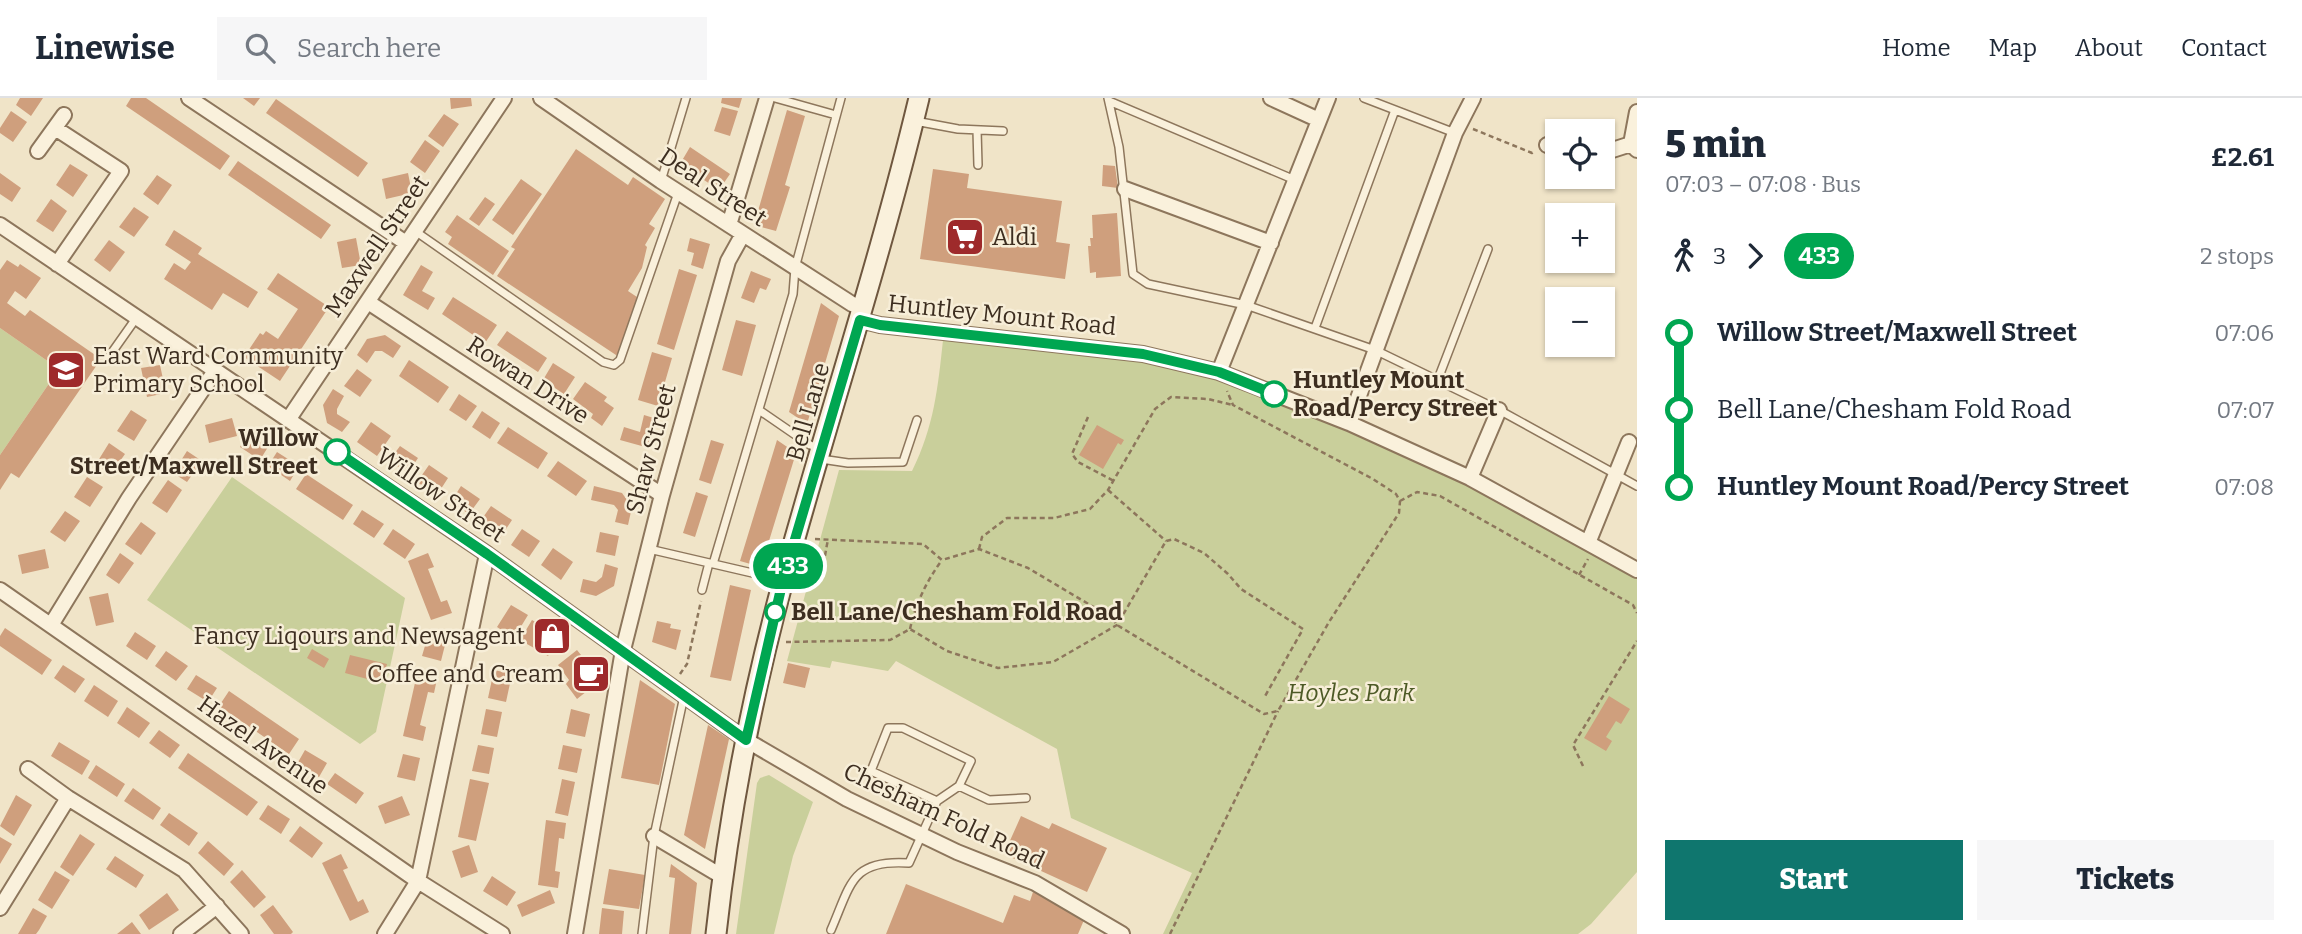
<!DOCTYPE html>
<meta charset="utf-8">
<style>
:root{--surface:#fff;--page:#f6f6f7;--text:#1f2937;--muted:#747a83;--line:#e0e1e3;--accent:#0f766e}
body{margin:0;font-family:Bitter,serif;background:var(--page);color:var(--text);height:100vh;display:flex;flex-direction:column;font-size:26px;white-space:nowrap}
*{box-sizing:border-box;margin:0}
p{font-size:23px;color:var(--muted)}
.icon{flex:none;width:38px;height:38px;fill:none;stroke:currentColor;stroke-width:2;stroke-linecap:round;stroke-linejoin:round}
.map{position:relative;flex:1;overflow:hidden}
.drawer{display:flex;flex-direction:column;background:var(--surface);width:665px}
.drawer>*{flex:none}
.badge{padding:0 14px;border-radius:23px;font-size:24px;line-height:46px}
.tools{position:absolute;left:1545px;top:21px;display:grid;gap:14px}
.tools a{display:grid;place-items:center;width:70px;height:70px;border-radius:0px;background:var(--surface);box-shadow:0 2px 5px #0004;font-size:35px}
.map>.badge{position:absolute;translate:-50% -50%;box-shadow:0 0 0 4px #fff}
.legs{display:flex;align-items:center;gap:10px;height:77px;padding:0 28px;font-size:23px}
.legs p{margin-inline-start:auto}
.summary{display:flex;align-items:center;justify-content:space-between;height:119px;padding:0 28px}
h1{font-size:38px;font-weight:800;line-height:52px}
.action{display:flex;gap:14px;margin-top:auto;padding:14px 28px}
.action a{flex:1;height:80px;border-radius:0px;background:var(--accent);color:#fff;font-size:28px;font-weight:800;line-height:80px;text-align:center}
.action a+a{background:var(--page);color:var(--text)}
ul{padding:0 28px;list-style:none}
li{display:flex;align-items:center;gap:24px;height:77px;font-size:26px}
li i{display:grid;place-items:center;width:10px;height:100%;margin:0 9px;background:currentColor}
li i::after{content:'';width:18px;height:18px;margin:-9px;border:5px solid;border-radius:50%;background:var(--surface)}
li p{margin-inline-start:auto}
li:first-child i{background:linear-gradient(#0000 50%,currentColor 0)}
li:last-child i{background:linear-gradient(currentColor 50%,#0000 0)}
header{display:flex;align-items:center;gap:42px;box-sizing:border-box;height:98px;padding:0 35px;background:var(--surface);border-bottom:2px solid var(--line)}
header strong{font-size:33px}
nav{display:flex;gap:38px;margin-inline-start:auto;font-size:24px}
.search{width:490px;height:63px;background:var(--page);display:flex;align-items:center;gap:18px;box-sizing:border-box;padding:0 24px;border-radius:0px;color:var(--muted);font-size:26px}
main{display:flex;flex:1;min-height:0}
.map>svg:first-child{display:block}
.green{fill:#c9cf9b}
.building{fill:#cf9f7d}
.lines{fill:none;stroke-linecap:round;stroke-linejoin:round}
.lane-casing{stroke:#8d765c;stroke-width:10}
.street-casing{stroke:#8d765c;stroke-width:18}
.secondary-casing{stroke:#6f573f;stroke-width:23}
.path{stroke:#8d765c;stroke-width:2.5;stroke-dasharray:5 3.5;stroke-linecap:butt}
.lane{stroke:#faf1dc;stroke-width:7}
.street{stroke:#faf1dc;stroke-width:14}
.secondary{stroke:#faf1dc;stroke-width:19}
.line-1-casing{stroke:#fff;stroke-width:16}
.line-1{stroke:#00a651;stroke-width:10}
.stop-1-dot{fill:#fff;stroke:#00a651;stroke-width:3.5}
.labels{text-anchor:middle;stroke-width:5;stroke-linejoin:round;paint-order:stroke}
.street-label{font-size:24px;fill:#3d2e20;stroke:#f7eed8}
.poi-label{font-size:24px;fill:#3d2e20;stroke:#f7eed8;text-anchor:start}
.stop-label{font-size:24px;font-weight:bold;fill:#3d2e20;stroke:#f7eed8;text-anchor:start}
.park-label{font-size:24px;font-style:italic;fill:#4d5a26;stroke:#f7eed8}
</style>
<header>
<strong>Linewise</strong>
<div class="search"><svg class="icon" aria-label="search" viewBox="0 0 24 24"><circle cx="10" cy="10" r="6"/><path d="M15 15l6 6"/></svg>Search here</div>
<nav><a>Home</a><a>Map</a><a>About</a><a>Contact</a></nav>
</header>
<main>
<div class="map">
<svg width="1637" height="836" viewBox="0 0 1637 836">
<rect width="100%" height="100%" fill="#f0e4c8"/>
<!-- green -->
<path class="green" d="M 0,230 L 59,271 L 0,357 Z
M 943,242 L 1143,256 L 1219,274 L 1349,325 L 1637,470 L 1637,774 L 1591,826 L 1578,836 L 1163,836 L 1192,775 L 1071,720 L 1057,651 L 896,563 L 888,573 L 832,563 L 830,570 L 787,563 L 839,372 L 912,373 C 934,329 938,289 943,242 Z
M 232,379 L 405,500 L 376,634 L 360,646 L 147,502 Z
M 769,677 L 813,704 L 793,758 L 774,836 L 736,836 L 757,685 L 760,680 Z"/>
<!-- building -->
<path class="building" d="M 20,0 L 43,0 L 31,18 L 16,7 Z
M 131,0 L 146,0 L 230,58 L 220,72 L 126,8 Z
M 243,0 L 260,0 L 254,8 Z
M 450,0 L 471,0 L 472,8 L 451,11 Z
M 722,0 L 742,0 L 739,10 L 721,5 Z
M 276,1 L 368,65 L 358,79 L 266,15 Z
M 722,9 L 738,13 L 730,38 L 714,33 Z
M 787,12 L 805,18 L 785,87 L 790,89 L 776,133 L 754,127 Z
M 11,13 L 27,24 L 13,44 L 0,35 L 0,30 Z
M 444,16 L 459,26 L 443,49 L 428,38 Z
M 425,42 L 440,53 L 425,75 L 410,64 Z
M 690,49 L 730,76 L 719,92 L 680,66 Z
M 576,51 L 628,87 L 633,79 L 665,101 L 649,126 L 655,130 L 645,147 L 647,149 L 642,170 L 628,193 L 637,199 L 621,254 L 616,257 L 497,178 L 515,151 L 511,149 Z
M 238,63 L 331,127 L 321,141 L 228,77 Z
M 70,66 L 88,77 L 73,99 L 56,87 Z
M 1103,67 L 1115,68 L 1118,90 L 1102,88 Z
M 933,71 L 969,76 L 967,90 L 1062,103 L 1056,144 L 1070,146 L 1065,181 L 920,161 Z
M 0,75 L 21,90 L 12,104 L 0,96 Z
M 408,75 L 412,95 L 386,101 L 382,81 Z
M 157,77 L 172,87 L 158,107 L 143,96 Z
M 521,81 L 542,96 L 513,137 L 492,122 Z
M 485,99 L 495,106 L 479,128 L 469,121 Z
M 51,101 L 67,113 L 53,134 L 36,123 Z
M 134,109 L 149,119 L 134,139 L 119,129 Z
M 1117,115 L 1121,178 L 1096,180 L 1096,174 L 1090,175 L 1088,148 L 1091,148 L 1090,140 L 1093,140 L 1092,117 Z
M 457,117 L 509,153 L 493,177 L 448,146 L 452,139 L 445,134 Z
M 174,132 L 202,150 L 198,156 L 258,194 L 248,210 L 223,195 L 212,212 L 164,181 L 174,165 L 185,172 L 191,164 L 165,147 Z
M 356,140 L 361,167 L 342,170 L 337,144 Z
M 690,140 L 710,146 L 703,171 L 691,167 L 694,155 L 687,153 Z
M 109,142 L 125,154 L 110,174 L 94,162 Z
M 7,162 L 18,169 L 20,166 L 41,180 L 26,201 L 15,193 L 7,205 L 25,218 L 30,212 L 101,261 L 19,380 L 11,375 L 0,392 L 0,357 L 59,271 L 0,230 L 0,172 Z
M 421,167 L 433,174 L 422,193 L 435,200 L 428,212 L 403,197 Z
M 679,171 L 697,177 L 674,252 L 657,246 Z
M 751,173 L 771,181 L 766,192 L 760,190 L 754,205 L 741,200 Z
M 278,175 L 329,209 L 280,283 L 244,259 L 260,235 L 263,237 L 266,233 L 278,241 L 298,211 L 267,191 Z
M 453,199 L 497,227 L 485,245 L 442,216 Z
M 821,205 L 839,218 L 807,326 L 789,314 Z
M 736,222 L 756,227 L 742,278 L 722,272 Z
M 507,233 L 547,260 L 538,274 L 497,247 Z
M 385,237 L 401,248 L 393,260 L 382,253 L 375,253 L 367,265 L 357,257 L 367,241 Z
M 652,254 L 672,260 L 658,308 L 638,302 Z
M 409,262 L 449,289 L 438,305 L 399,278 Z
M 553,265 L 575,279 L 564,296 L 543,282 Z
M 160,267 L 166,295 L 147,299 L 141,270 Z
M 357,271 L 372,282 L 360,299 L 344,288 Z
M 585,284 L 607,299 L 604,303 L 614,310 L 602,328 L 591,320 L 593,316 L 573,301 Z
M 333,291 L 344,298 L 337,311 L 337,316 L 350,324 L 342,334 L 327,325 L 323,307 Z
M 459,296 L 477,308 L 466,323 L 449,312 Z
M 131,312 L 147,322 L 134,343 L 117,333 Z
M 482,313 L 500,325 L 490,341 L 472,329 Z
M 644,317 L 657,321 L 649,350 L 620,342 L 624,329 L 640,334 Z
M 232,320 L 237,338 L 209,345 L 205,327 Z
M 371,324 L 391,338 L 377,358 L 357,344 Z
M 1097,327 L 1124,342 L 1121,347 L 1118,345 L 1103,371 L 1079,357 Z
M 508,329 L 548,355 L 538,371 L 497,345 Z
M 248,336 L 268,349 L 260,362 L 240,349 Z
M 711,342 L 724,346 L 711,386 L 699,382 Z
M 777,342 L 796,355 L 761,469 L 740,463 Z
M 109,345 L 125,356 L 111,376 L 96,366 Z
M 400,348 L 418,360 L 408,375 L 389,363 Z
M 187,353 L 202,363 L 187,384 L 173,375 Z
M 277,354 L 299,368 L 290,383 L 268,368 Z
M 558,363 L 587,383 L 576,398 L 547,378 Z
M 429,367 L 448,380 L 437,397 L 417,384 Z
M 306,376 L 353,407 L 343,422 L 296,391 Z
M 87,379 L 103,389 L 90,409 L 74,399 Z
M 168,382 L 182,392 L 167,415 L 152,405 Z
M 461,388 L 480,401 L 469,416 L 451,404 Z
M 594,388 L 622,395 L 632,409 L 628,427 L 615,424 L 618,412 L 614,407 L 591,402 Z
M 696,394 L 708,398 L 695,439 L 683,435 Z
M 491,408 L 512,422 L 500,440 L 479,425 Z
M 362,412 L 384,426 L 374,440 L 353,426 Z
M 65,413 L 80,423 L 65,444 L 50,434 Z
M 141,424 L 156,435 L 141,457 L 125,446 Z
M 393,431 L 415,446 L 405,461 L 383,446 Z
M 522,431 L 540,443 L 529,459 L 511,447 Z
M 600,434 L 619,438 L 615,458 L 596,454 Z
M 553,450 L 573,464 L 561,482 L 541,467 Z
M 45,451 L 49,470 L 22,476 L 18,457 Z
M 120,455 L 134,465 L 119,486 L 106,477 Z
M 428,455 L 434,469 L 428,471 L 441,504 L 447,502 L 452,515 L 431,522 L 408,463 Z
M 605,466 L 618,470 L 614,488 L 596,498 L 580,494 L 583,481 L 596,484 L 602,479 Z
M 730,487 L 751,492 L 731,583 L 710,579 Z
M 108,495 L 114,524 L 96,528 L 89,499 Z
M 511,507 L 528,517 L 514,540 L 497,529 Z
M 532,522 L 560,538 L 548,558 L 520,542 Z
M 657,523 L 671,526 L 670,530 L 681,532 L 676,552 L 652,544 Z
M 5,530 L 52,562 L 42,577 L 0,548 L 0,538 Z
M 135,534 L 156,548 L 147,562 L 126,548 Z
M 429,534 L 447,539 L 441,563 L 422,558 Z
M 312,551 L 329,561 L 324,570 L 307,560 Z
M 577,552 L 601,582 L 577,601 L 566,586 L 569,582 L 558,567 Z
M 166,553 L 188,568 L 176,583 L 155,568 Z
M 350,557 L 387,566 L 382,585 L 345,575 Z
M 788,565 L 810,570 L 805,590 L 783,585 Z
M 63,567 L 85,581 L 75,595 L 54,580 Z
M 494,572 L 512,576 L 506,604 L 488,600 Z
M 417,576 L 437,581 L 434,595 L 428,594 L 420,627 L 426,629 L 423,643 L 403,638 Z
M 196,577 L 217,590 L 208,604 L 187,591 Z
M 640,582 L 675,606 L 659,687 L 621,680 Z
M 94,587 L 118,603 L 108,619 L 84,603 Z
M 229,593 L 299,641 L 289,656 L 219,608 Z
M 1609,598 L 1630,611 L 1621,626 L 1616,623 L 1606,639 L 1612,643 L 1606,653 L 1584,640 Z
M 127,609 L 150,625 L 139,640 L 117,625 Z
M 486,611 L 502,614 L 497,639 L 481,636 Z
M 571,611 L 590,616 L 585,639 L 566,635 Z
M 708,627 L 729,641 L 705,751 L 684,737 Z
M 159,632 L 180,647 L 170,660 L 149,645 Z
M 59,644 L 90,663 L 82,677 L 51,658 Z
M 478,647 L 494,650 L 489,676 L 472,673 Z
M 563,647 L 582,651 L 577,675 L 558,671 Z
M 305,652 L 327,665 L 319,679 L 297,666 Z
M 188,655 L 258,704 L 247,718 L 178,670 Z
M 403,656 L 420,660 L 415,683 L 397,679 Z
M 96,667 L 125,686 L 117,699 L 88,680 Z
M 335,675 L 364,695 L 356,706 L 327,686 Z
M 470,681 L 489,685 L 476,743 L 458,739 Z
M 562,681 L 575,684 L 568,718 L 555,715 Z
M 133,690 L 161,710 L 153,722 L 124,703 Z
M 16,697 L 32,707 L 14,738 L 0,728 Z
M 402,698 L 410,717 L 385,726 L 378,708 Z
M 268,707 L 290,721 L 281,736 L 259,721 Z
M 169,715 L 198,735 L 189,748 L 160,727 Z
M 1021,718 L 1049,731 L 1052,725 L 1107,750 L 1087,794 L 1004,756 Z
M 546,722 L 566,725 L 564,741 L 559,740 L 557,757 L 555,773 L 560,774 L 558,790 L 538,787 Z
M 300,728 L 323,745 L 312,760 L 289,743 Z
M 80,736 L 95,746 L 73,778 L 60,769 Z
M 0,739 L 12,746 L 0,766 Z
M 208,743 L 234,766 L 224,778 L 198,755 Z
M 469,747 L 478,774 L 461,780 L 452,753 Z
M 341,756 L 348,770 L 343,772 L 358,804 L 363,801 L 369,814 L 350,823 L 322,765 Z
M 115,758 L 144,777 L 136,790 L 106,771 Z
M 671,766 L 697,785 L 691,836 L 669,836 L 675,780 L 669,779 Z
M 609,771 L 645,777 L 639,811 L 603,806 Z
M 242,772 L 266,799 L 254,810 L 230,784 Z
M 55,773 L 70,782 L 52,811 L 38,802 Z
M 492,778 L 516,794 L 507,808 L 483,793 Z
M 906,786 L 1003,825 L 1014,797 L 1030,803 L 1033,794 L 1087,815 L 1078,836 L 886,836 Z
M 550,792 L 555,805 L 522,819 L 517,807 Z
M 167,795 L 179,812 L 149,832 L 139,817 Z
M 273,807 L 293,834 L 291,836 L 274,836 L 260,817 Z
M 33,810 L 47,818 L 39,832 L 36,836 L 18,836 Z
M 602,810 L 624,813 L 622,836 L 599,836 Z
M 132,824 L 141,836 L 117,836 Z"/>
<g class="lines">
<defs>
<path id="lane" d="M 775,0 L 836,17
M 1108,0 L 1119,49 L 1133,176 L 1148,186 L 1246,207 L 1375,252 L 1499,312 L 1637,388
M 1364,0 L 1455,35
M 1109,3 L 1295,82
M 915,23 L 958,31 L 1003,33
M 977,32 L 978,67
M 661,83 L 686,0
M 415,133 L 603,264 L 614,267 L 620,262 L 678,95
M 1315,230 L 1395,12
M 108,260 L 137,219
M 1438,281 L 1488,151
M 759,312 L 810,347 L 820,350
M 821,361 L 848,365 L 903,364 L 917,322
M 649,451 L 761,477
M 713,466 L 793,196 L 795,170 L 841,0
M 702,492 L 709,465
M 959,688 L 989,702 L 1026,700
M 831,832 C 851,786 851,761 909,765 L 937,703 L 959,688 L 971,663 L 903,630 L 888,630 L 871,673 L 937,703
M 642,836 L 654,738 L 684,598"/>
<path id="street" d="M 189,0 L 406,145
M 541,0 L 661,83 L 852,206 L 864,210
M 1271,0 L 1319,22
M 1637,14 L 1631,46 L 1637,52
M 55,30 L 121,73 L 57,166
M 1547,47 L 1558,50
M 38,53 L 64,17
M 1603,55 L 1631,46
M 1125,91 L 1271,145
M 0,127 L 487,456 L 746,642 L 847,701 L 957,754 L 1035,785 L 1122,836
M 729,127 L 767,0
M 368,204 L 662,397
M 860,222 L 880,227 L 1143,256 L 1219,274 L 1349,325 L 1470,380 L 1637,472
M 1219,274 L 1328,0
M 288,322 L 504,0
M 1349,325 L 1455,35 L 1473,0
M 1470,380 L 1499,312
M 1588,445 L 1629,344
M 0,492 L 418,783 L 502,836
M 51,527 L 129,400 L 215,273
M 28,671 L 68,700 L 184,772 L 241,836
M 654,738 L 723,779
M 0,810 L 68,700
M 181,836 L 217,808
M 385,836 L 418,783 L 487,456
M 575,836 L 623,552 L 662,397 L 728,163 L 743,136"/>
<path id="secondary" d="M 716,836 C 729,717 752,598 783,483 C 827,322 880,163 919,0"/>
</defs>
<!-- lane casing -->
<use href="#lane" class="lane-casing"/>
<!-- street casing -->
<use href="#street" class="street-casing"/>
<!-- secondary casing -->
<use href="#secondary" class="secondary-casing"/>
<!-- path -->
<path class="path" d="M 1473,31 L 1532,55 L 1535,53
M 1088,319 L 1072,356 L 1078,364 L 1114,383
M 1108,392 L 1166,443
M 1400,403 L 1417,394 L 1440,398 L 1633,507 L 1637,515
M 815,441 L 923,446 L 942,462 L 979,451 L 1028,470 L 1112,520 L 1117,527 L 1264,616 L 1278,613 L 1329,524 L 1399,415 L 1400,403 L 1396,396 L 1373,381 L 1233,307 L 1227,293
M 979,451 L 982,439 L 1007,420 L 1054,420 L 1090,411 L 1108,392 L 1155,311 L 1171,299 L 1208,301 L 1233,307
M 1579,477 L 1588,461
M 801,486 C 823,492 824,458 828,442
M 910,531 C 916,505 926,484 942,462
M 786,544 L 890,542 L 910,531 L 947,553 L 998,570 L 1053,564 L 1117,527 L 1166,443 L 1174,441 L 1204,455 L 1228,476 L 1241,491 L 1303,531 L 1264,600
M 680,576 L 687,566 L 701,503
M 1583,668 L 1573,647 L 1637,543
M 1170,836 L 1278,613"/>
<!-- lane -->
<use href="#lane" class="lane"/>
<!-- street -->
<use href="#street" class="street"/>
<!-- secondary -->
<use href="#secondary" class="secondary"/>
</g>
<g class="lines">
<defs>
<path id="line-1" d="M 337,354 L 487,456 L 746,642 L 783,482 L 860,222 L 880,227 L 1143,256 L 1219,274 L 1274,296"/>
</defs>
<!-- line-1 casing -->
<use href="#line-1" class="line-1-casing"/>
<!-- line-1 -->
<use href="#line-1" class="line-1"/>
</g>
<!-- icons -->
<defs>
<symbol id="supermarket-square" viewBox="-11 -11 22 22"><rect x="-9" y="-9" width="18" height="18" rx="4" fill="#9e2a2b" stroke="#f7eed8"/><path d="M-6-5.5h2.5l.6 2H6L4.5 2H-2.5L-4.4-4H-6ZM-1.5 3.2a1.3 1.3 0 1 0 .1 0ZM3 3.2a1.3 1.3 0 1 0 .1 0Z" fill="#fff"/></symbol>
<symbol id="school-square" viewBox="-11 -11 22 22"><rect x="-9" y="-9" width="18" height="18" rx="4" fill="#9e2a2b" stroke="#f7eed8"/><path d="M0-5L7-2L0 1L-7-2ZM-4 1L0 2.5L4 1V4Q0 6-4 4Z" fill="#fff"/></symbol>
<symbol id="shop-square" viewBox="-11 -11 22 22"><rect x="-9" y="-9" width="18" height="18" rx="4" fill="#9e2a2b" stroke="#f7eed8"/><path d="M-5-2.5h2.3a2.7 3.5 0 0 1 5.4 0H5L5.5 6h-11ZM-1.5-2.5h3a1.5 2.3 0 0 0-3 0Z" fill="#fff"/></symbol>
<symbol id="cafe-square" viewBox="-11 -11 22 22"><rect x="-9" y="-9" width="18" height="18" rx="4" fill="#9e2a2b" stroke="#f7eed8"/><path d="M-5.5-4.5H6V0H3Q3 3.5 0 3.5H-2.5Q-5.5 3.5-5.5 0ZM3-3.2v2h1.7v-2ZM-6 4.5H4V6H-6Z" fill="#fff"/></symbol>
</defs>
<g fill-rule="evenodd">
<use href="#supermarket-square" x="943" y="117" width="44" height="44"/>
<use href="#school-square" x="44" y="250" width="44" height="44"/>
<use href="#shop-square" x="530" y="516" width="44" height="44"/>
<use href="#cafe-square" x="569" y="554" width="44" height="44"/>
</g>
<!-- markers -->
<g class="stop-1-dot">
<circle cx="1274" cy="296" r="12"/>
<circle cx="337" cy="354" r="12"/>
<circle cx="775" cy="514" r="9"/>
</g>
<g class="labels">
<!-- street labels -->
<g class="street-label">
<text transform="translate(713 89) rotate(33)" y="8">Deal Street</text>
<text transform="translate(377 148) rotate(-56)" y="8">Maxwell Street</text>
<text transform="translate(1002 217) rotate(6)" y="8">Huntley Mount Road</text>
<text transform="translate(528 282) rotate(33)" y="8">Rowan Drive</text>
<text transform="translate(808 314) rotate(-74)" y="8">Bell Lane</text>
<text transform="translate(651 351) rotate(-75)" y="8">Shaw Street</text>
<text transform="translate(441 397) rotate(34)" y="8">Willow Street</text>
<text transform="translate(263 647) rotate(35)" y="8">Hazel Avenue</text>
<text transform="translate(944 718) rotate(25)" y="8">Chesham Fold Road</text>
</g>
<!-- poi labels -->
<g class="poi-label">
<text x="992" y="147">Aldi</text>
<text x="93" y="266">East Ward Community<tspan x="93" dy="28">Primary School</tspan></text>
<text x="525" y="546" text-anchor="end">Fancy Liqours and Newsagent</text>
<text x="564" y="584" text-anchor="end">Coffee and Cream</text>
</g>
<!-- stop labels -->
<g class="stop-label">
<text x="1293" y="290">Huntley Mount<tspan x="1293" dy="28">Road/Percy Street</tspan></text>
<text x="318" y="348" text-anchor="end">Willow<tspan x="318" dy="28">Street/Maxwell Street</tspan></text>
<text x="791" y="522">Bell Lane/Chesham Fold Road</text>
</g>
<!-- park labels -->
<g class="park-label">
<text x="1351" y="603">Hoyles Park</text>
</g>
</g>
</svg>
<div class="tools">
<a><svg class="icon" aria-label="locate" viewBox="0 0 24 24"><circle cx="12" cy="12" r="6"/><path d="M12 2v4M12 18v4M2 12h4M18 12h4"/></svg></a>
<a>+</a>
<a>−</a>
</div>
<b class="badge" style="left:788px;top:468px;background:#00a651;color:#fff">433</b>
</div>
<section class="drawer">
<div class="summary"><div><h1>5 min</h1><p>07:03 – 07:08 · Bus</p></div><b>£2.61</b></div>
<div class="legs"><svg class="icon" aria-label="walk" viewBox="0 0 24 24"><circle cx="13" cy="4" r="2"/><path d="M13 8l-2 6 4 7M11 14l-3 7M7 12l3-4h3l4 4"/></svg>3<svg class="icon" aria-label="forward" viewBox="0 0 24 24"><path d="M9 5l7 7-7 7"/></svg><b class="badge" style="background:#00a651;color:#fff">433</b><p>2 stops</p></div>
<ul>
<li><i style="color:#00a651"></i><b>Willow Street/Maxwell Street</b><p>07:06</p></li>
<li><i style="color:#00a651"></i><span>Bell Lane/Chesham Fold Road</span><p>07:07</p></li>
<li><i style="color:#00a651"></i><b>Huntley Mount Road/Percy Street</b><p>07:08</p></li>
</ul>
<div class="action"><a>Start</a><a>Tickets</a></div>
</section>
</main>
